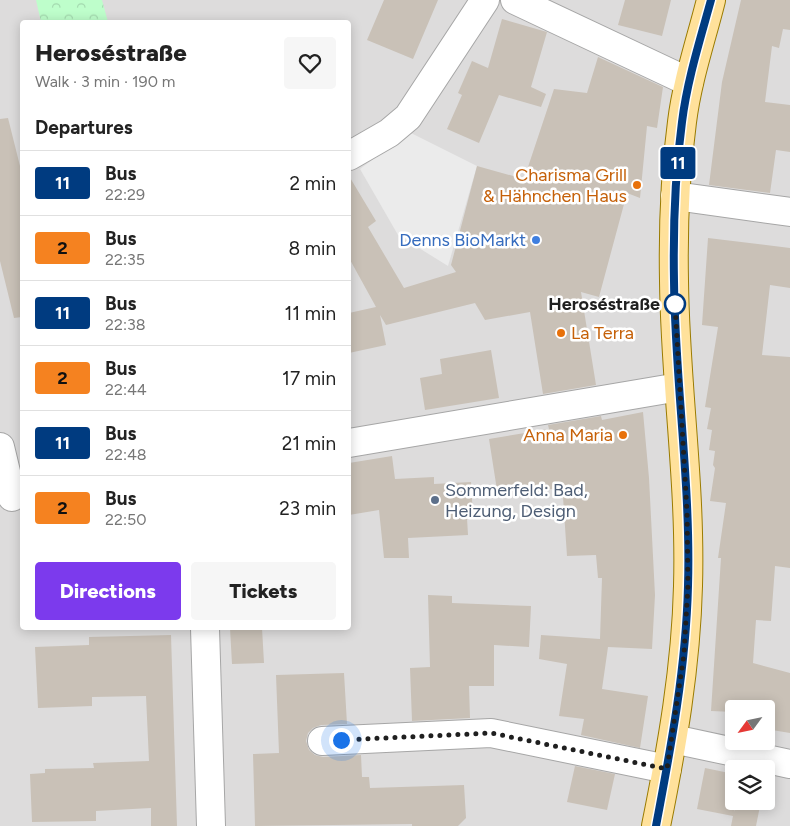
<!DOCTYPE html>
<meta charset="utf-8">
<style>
:root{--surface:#fff;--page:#f6f6f6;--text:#222;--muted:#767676;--line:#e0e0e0;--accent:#7c3aed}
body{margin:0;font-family:Figtree,sans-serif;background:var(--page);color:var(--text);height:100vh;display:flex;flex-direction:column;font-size:19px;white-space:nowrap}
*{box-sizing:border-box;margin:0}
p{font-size:16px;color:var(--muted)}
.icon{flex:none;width:28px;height:28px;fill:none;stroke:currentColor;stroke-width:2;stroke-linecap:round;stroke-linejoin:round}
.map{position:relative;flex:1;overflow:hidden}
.sheet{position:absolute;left:20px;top:20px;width:331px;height:610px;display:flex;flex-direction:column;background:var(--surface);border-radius:5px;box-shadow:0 2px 12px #0003}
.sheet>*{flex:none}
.badge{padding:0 10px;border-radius:4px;font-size:18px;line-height:32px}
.needle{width:32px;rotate:237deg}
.tools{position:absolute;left:725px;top:700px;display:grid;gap:10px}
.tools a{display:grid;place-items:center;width:50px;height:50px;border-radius:5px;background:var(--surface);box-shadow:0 2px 12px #0003;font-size:25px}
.you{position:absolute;width:25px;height:25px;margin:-12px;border:4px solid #fff;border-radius:50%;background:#1a73e8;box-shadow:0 0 0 8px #1a73e833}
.map>.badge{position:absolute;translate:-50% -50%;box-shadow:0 0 0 2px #fff}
h2{padding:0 15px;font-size:19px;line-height:45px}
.round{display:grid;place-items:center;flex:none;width:52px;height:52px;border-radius:5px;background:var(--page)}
.headline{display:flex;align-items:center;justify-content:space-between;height:85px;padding:0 15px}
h1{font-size:24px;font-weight:800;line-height:38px}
.cta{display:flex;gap:10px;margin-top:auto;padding:10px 15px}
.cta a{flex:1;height:58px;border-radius:5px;background:var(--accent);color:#fff;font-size:20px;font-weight:800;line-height:58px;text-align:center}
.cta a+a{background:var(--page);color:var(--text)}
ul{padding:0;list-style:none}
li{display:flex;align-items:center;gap:15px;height:65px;padding:0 15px;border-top:1px solid var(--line)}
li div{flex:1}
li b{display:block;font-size:19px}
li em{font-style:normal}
li .badge{min-width:55px;font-weight:700;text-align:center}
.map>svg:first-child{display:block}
.residential{fill:#dddcdc;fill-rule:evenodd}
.park{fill:url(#park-crowns)}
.parking{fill:#ebebeb}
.building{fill:#c9c1b7}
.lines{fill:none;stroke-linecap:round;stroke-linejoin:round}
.minor-casing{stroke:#a6a6a6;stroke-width:30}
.major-casing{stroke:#9a7b00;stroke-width:30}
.minor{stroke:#fff;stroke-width:28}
.major{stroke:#ffe19b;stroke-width:28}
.line-casing{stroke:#fff;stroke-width:11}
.line{stroke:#003b80;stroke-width:8}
.walk{stroke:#1f1f1f;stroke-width:5;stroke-dasharray:0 9}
.food-dot{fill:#e8710a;stroke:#fff;stroke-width:2}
.shop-dot{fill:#3f7fe0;stroke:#fff;stroke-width:2}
.stop-dot{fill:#fff;stroke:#003b80;stroke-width:2.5}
.service-dot{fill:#5c6f8a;stroke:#fff;stroke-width:2}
.labels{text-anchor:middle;stroke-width:5;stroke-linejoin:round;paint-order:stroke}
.food-label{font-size:18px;fill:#c56008;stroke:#fff;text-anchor:end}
.shop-label{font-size:18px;fill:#366cbe;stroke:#fff;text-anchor:end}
.stop-label{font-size:18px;font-weight:bold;fill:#1f1f1f;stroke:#fff;text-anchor:end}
.service-label{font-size:18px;fill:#4e5e75;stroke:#fff;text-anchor:start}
</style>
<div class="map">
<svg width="790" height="826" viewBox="0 0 790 826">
<defs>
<pattern id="park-crowns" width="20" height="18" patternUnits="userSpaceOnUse" patternTransform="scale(1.25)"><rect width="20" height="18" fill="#befecb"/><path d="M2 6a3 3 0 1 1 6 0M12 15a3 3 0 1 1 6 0" fill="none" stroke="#a3d9ae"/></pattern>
</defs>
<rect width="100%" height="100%" fill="#f1eee4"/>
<!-- residential -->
<path class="residential" d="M 0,0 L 790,0 L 790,826 L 0,826 ZM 22,22 L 349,22 L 349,628 L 22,628 ZM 734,709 L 766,709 L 766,741 L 734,741 ZM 734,769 L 766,769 L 766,801 L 734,801 Z"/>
<!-- park -->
<path class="park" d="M 36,0 L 102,0 L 108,22 L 41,22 Z"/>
<!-- parking -->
<path class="parking" d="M 409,132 L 477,166 L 448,266 L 398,235 L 360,169 Z"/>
<!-- building -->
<path class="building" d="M 384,0 L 438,0 L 413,59 L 367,40 Z
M 625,0 L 671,0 L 662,36 L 618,25 Z
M 741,0 L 790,0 L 790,30 L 783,29 L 779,48 L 772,46 L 765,102 L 790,105 L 790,152 L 776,150 L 770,193 L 709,185 L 722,82 Z
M 502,19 L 547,32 L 531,87 L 546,94 L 541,107 L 499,95 L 479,143 L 447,129 L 462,95 L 458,93 L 472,61 L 488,68 Z
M 598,57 L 663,87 L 657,128 L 647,126 L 640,198 L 627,193 L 599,297 L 581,292 L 596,385 L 543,394 L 530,312 L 485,320 L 475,303 L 386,325 L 380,315 L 386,345 L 349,353 L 349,313 L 376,307 L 349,258 L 349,176 L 376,221 L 368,227 L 404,288 L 456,272 L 451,265 L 477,166 L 524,179 L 554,89 L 587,93 Z
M 8,118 L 22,174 L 22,317 L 14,318 L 0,261 L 0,119 Z
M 708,238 L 790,248 L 790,288 L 770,285 L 762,355 L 790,357 L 790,568 L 775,566 L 771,621 L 756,620 L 753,663 L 790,673 L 790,733 L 766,729 L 766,709 L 734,709 L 734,712 L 711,711 L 721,558 L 718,558 L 726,503 L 710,501 L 715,468 L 713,465 L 715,451 L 709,450 L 712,430 L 707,429 L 711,408 L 705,407 L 718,327 L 702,325 Z
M 491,350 L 499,398 L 425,410 L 420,378 L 442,374 L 440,359 Z
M 643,412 L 649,478 L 655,595 L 652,649 L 608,647 L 602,689 L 648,696 L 640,748 L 581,735 L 584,719 L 559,716 L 567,664 L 539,659 L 541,635 L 600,639 L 602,578 L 598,578 L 596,555 L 567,556 L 563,497 L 557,498 L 557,489 L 497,490 L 489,439 L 549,429 L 548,425 L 601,416 L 602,420 Z
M 392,456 L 395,479 L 434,477 L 434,484 L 471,482 L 473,517 L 467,518 L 468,535 L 408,538 L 409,558 L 384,558 L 379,510 L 349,515 L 349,463 Z
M 428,595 L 452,596 L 452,603 L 531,606 L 529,647 L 494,645 L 494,686 L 469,686 L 470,718 L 412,721 L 410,668 L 430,667 Z
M 230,628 L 262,628 L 264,663 L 232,664 Z
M 171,635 L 177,826 L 151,826 L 151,808 L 96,811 L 96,821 L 32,822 L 30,774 L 45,773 L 45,769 L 94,768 L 93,763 L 149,761 L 146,696 L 92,697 L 92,706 L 38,708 L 35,647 L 89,645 L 89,637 Z
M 344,673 L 347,724 L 321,725 L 313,728 L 308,733 L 306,741 L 309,750 L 315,755 L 323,757 L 361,755 L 362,777 L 369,777 L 370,788 L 464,785 L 466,818 L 458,826 L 412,826 L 412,824 L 255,826 L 253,754 L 279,753 L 276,675 Z
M 575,766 L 615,774 L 607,810 L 567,802 Z
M 705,768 L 734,774 L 734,812 L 736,801 L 761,801 L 756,826 L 731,826 L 733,816 L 697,809 Z"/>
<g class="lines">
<defs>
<path id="minor" d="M 515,0 L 689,82
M 349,156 L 389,133 L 408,117 L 485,0
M 675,196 L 790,212
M 349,443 L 679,387
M 0,447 L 12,497
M 205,628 L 211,826
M 673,739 L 790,764
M 322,741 L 491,733 L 667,769"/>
<path id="major" d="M 656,826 C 672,747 686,667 688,586 C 691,484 675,382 674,281 C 673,228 675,174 682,122 C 687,81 701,40 711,0"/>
</defs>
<!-- minor casing -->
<use href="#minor" class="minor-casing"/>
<!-- major casing -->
<use href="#major" class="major-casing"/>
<!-- minor -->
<use href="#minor" class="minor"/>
<!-- major -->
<use href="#major" class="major"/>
</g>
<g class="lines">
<defs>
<path id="line" d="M 656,826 C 671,747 686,667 688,586 C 691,484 675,382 674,281 C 673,228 675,174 682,122 C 687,81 700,40 711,0"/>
</defs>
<!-- line casing -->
<use href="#line" class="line-casing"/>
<!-- line -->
<use href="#line" class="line"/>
<!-- walk -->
<path class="walk" d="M 341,740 L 491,733 L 667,769 L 684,654 L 688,585 L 687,512 L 675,304"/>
</g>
<!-- markers -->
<g class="food-dot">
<circle cx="637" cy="185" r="5"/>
<circle cx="561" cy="333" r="5"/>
<circle cx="623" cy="435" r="5"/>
</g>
<circle class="shop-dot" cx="536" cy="240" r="5"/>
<circle class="stop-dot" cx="675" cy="304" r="10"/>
<circle class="service-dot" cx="435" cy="500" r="5"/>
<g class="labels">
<!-- food labels -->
<g class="food-label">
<text x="627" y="181">Charisma Grill<tspan x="627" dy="21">&amp; Hähnchen Haus</tspan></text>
<text x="571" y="339" text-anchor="start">La Terra</text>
<text x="613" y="441">Anna Maria</text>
</g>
<!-- shop labels -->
<g class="shop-label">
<text x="526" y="246">Denns BioMarkt</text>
</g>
<!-- stop labels -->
<g class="stop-label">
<text x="660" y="310">Heroséstraße</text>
</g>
<!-- service labels -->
<g class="service-label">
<text x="445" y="496">Sommerfeld: Bad,<tspan x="445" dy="21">Heizung, Design</tspan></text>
</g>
</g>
</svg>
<div class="tools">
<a><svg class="needle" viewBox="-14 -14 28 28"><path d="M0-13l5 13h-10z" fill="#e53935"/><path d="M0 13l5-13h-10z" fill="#767676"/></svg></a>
<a><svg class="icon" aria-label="layers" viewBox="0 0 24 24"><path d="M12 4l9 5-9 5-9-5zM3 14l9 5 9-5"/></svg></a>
</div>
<div class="you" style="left:341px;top:740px"></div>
<b class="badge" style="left:678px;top:163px;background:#003b80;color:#fff">11</b>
<section class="sheet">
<div class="headline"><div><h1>Heroséstraße</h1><p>Walk · 3 min · 190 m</p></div><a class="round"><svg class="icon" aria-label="heart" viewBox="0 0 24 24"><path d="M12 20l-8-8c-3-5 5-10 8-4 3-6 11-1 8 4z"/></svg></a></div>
<h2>Departures</h2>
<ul>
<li><span class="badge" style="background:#003b80;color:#fff">11</span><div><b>Bus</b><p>22:29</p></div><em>2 min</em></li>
<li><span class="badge" style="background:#f58220;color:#111">2</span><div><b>Bus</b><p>22:35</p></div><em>8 min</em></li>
<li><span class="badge" style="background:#003b80;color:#fff">11</span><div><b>Bus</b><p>22:38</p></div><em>11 min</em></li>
<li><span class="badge" style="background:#f58220;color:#111">2</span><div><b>Bus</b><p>22:44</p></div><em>17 min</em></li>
<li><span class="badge" style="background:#003b80;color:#fff">11</span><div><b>Bus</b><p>22:48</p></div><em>21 min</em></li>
<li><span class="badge" style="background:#f58220;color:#111">2</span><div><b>Bus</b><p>22:50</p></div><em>23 min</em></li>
</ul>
<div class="cta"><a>Directions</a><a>Tickets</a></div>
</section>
</div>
